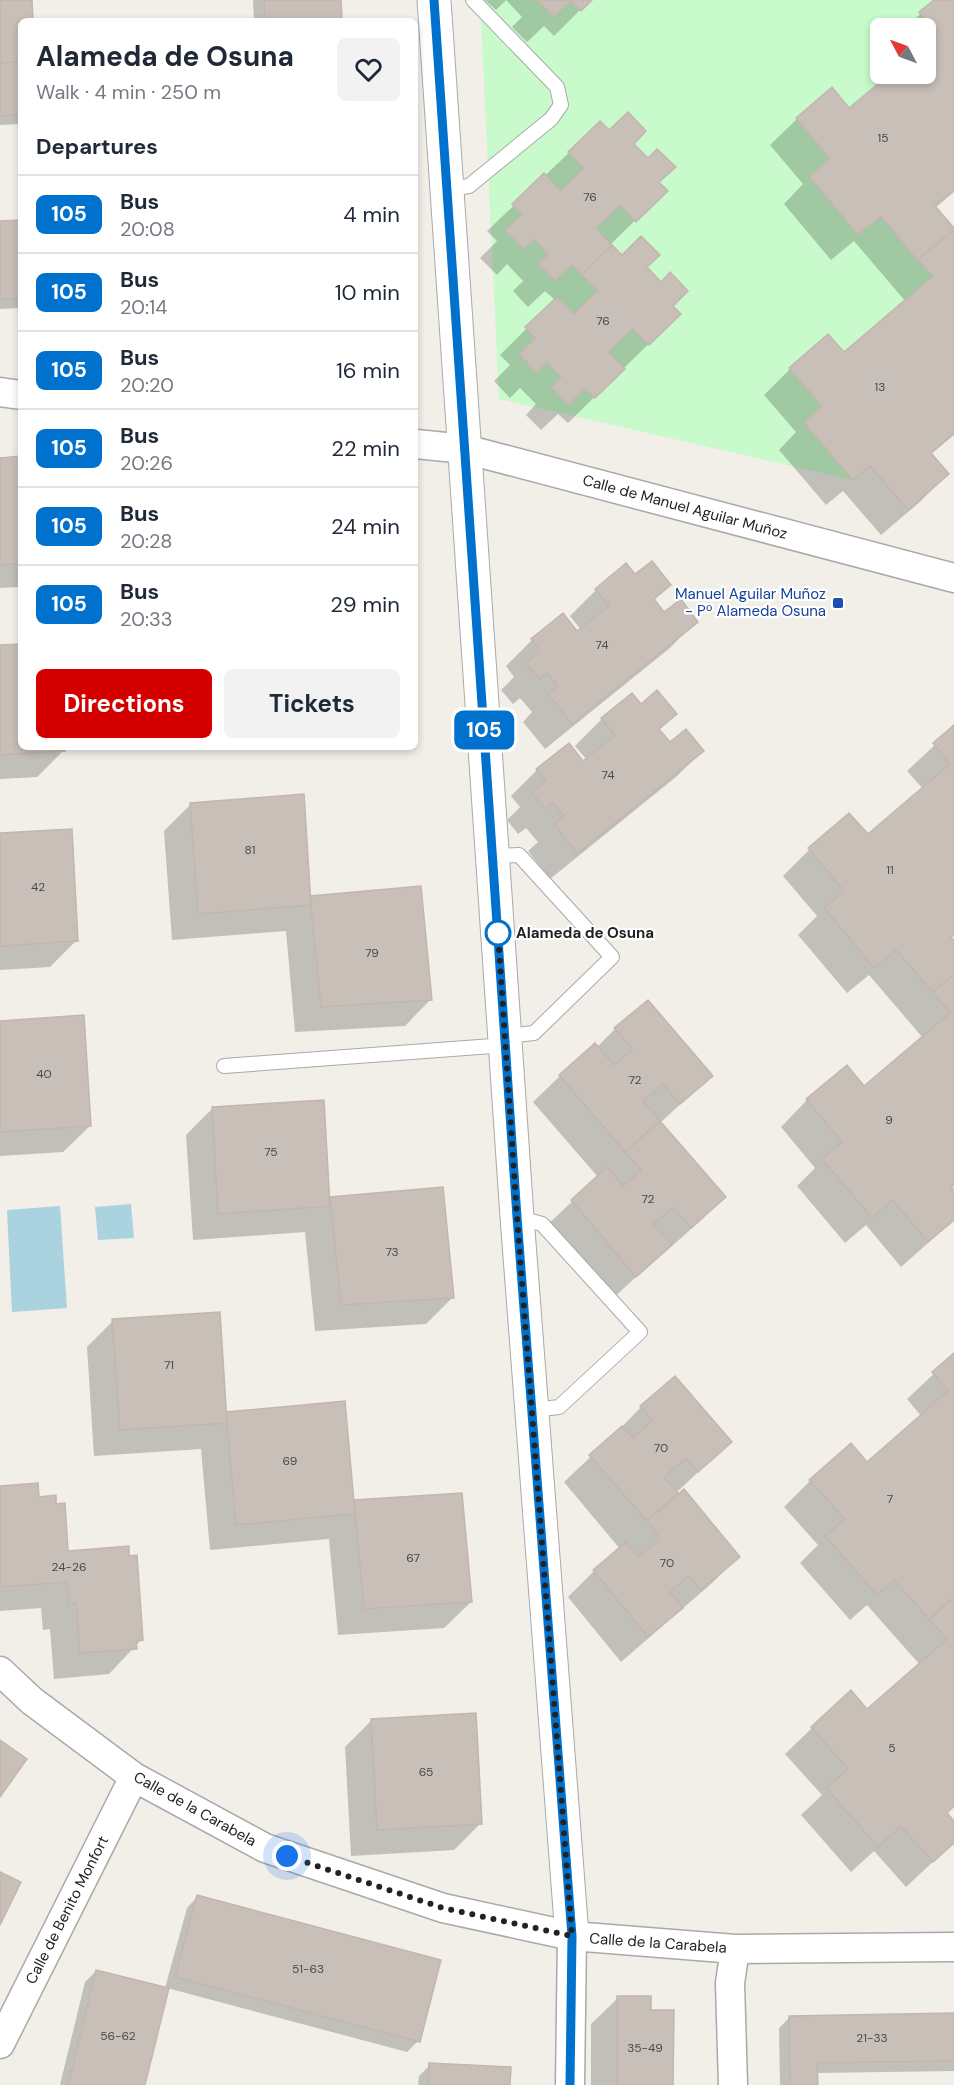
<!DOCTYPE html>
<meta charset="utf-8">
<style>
:root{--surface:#fff;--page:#f2f2f3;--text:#1f2937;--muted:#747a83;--line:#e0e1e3;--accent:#d40000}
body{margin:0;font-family:"DM Sans",sans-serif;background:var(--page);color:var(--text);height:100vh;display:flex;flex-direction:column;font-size:22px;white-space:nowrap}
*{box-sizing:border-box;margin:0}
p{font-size:20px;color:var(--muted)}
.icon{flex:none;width:33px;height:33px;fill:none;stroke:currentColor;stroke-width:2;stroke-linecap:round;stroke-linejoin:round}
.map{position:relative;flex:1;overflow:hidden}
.details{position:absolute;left:18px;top:18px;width:400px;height:732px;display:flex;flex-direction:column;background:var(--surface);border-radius:9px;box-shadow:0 3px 9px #0003}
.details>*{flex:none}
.badge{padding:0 12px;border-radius:9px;font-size:21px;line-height:39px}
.needle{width:39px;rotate:311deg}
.tools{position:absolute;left:870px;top:18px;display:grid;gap:12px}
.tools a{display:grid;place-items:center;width:66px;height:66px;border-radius:9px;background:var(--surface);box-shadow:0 3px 9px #0003;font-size:30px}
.you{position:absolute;width:30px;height:30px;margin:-15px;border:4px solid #fff;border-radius:50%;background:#1a73e8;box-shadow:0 0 0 9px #1a73e833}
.map>.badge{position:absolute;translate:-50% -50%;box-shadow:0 0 0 3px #fff}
h2{padding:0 18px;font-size:22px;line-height:54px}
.round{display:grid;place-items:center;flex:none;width:63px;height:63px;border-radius:9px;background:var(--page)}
.head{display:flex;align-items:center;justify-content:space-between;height:102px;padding:0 18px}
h1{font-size:28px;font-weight:700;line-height:45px}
.button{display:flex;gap:12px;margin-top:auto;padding:12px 18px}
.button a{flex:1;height:69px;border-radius:9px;background:var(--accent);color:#fff;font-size:24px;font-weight:700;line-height:69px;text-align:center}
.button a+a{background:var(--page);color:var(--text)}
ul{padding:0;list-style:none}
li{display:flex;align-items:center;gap:18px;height:78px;padding:0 18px;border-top:2px solid var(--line)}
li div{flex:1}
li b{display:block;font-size:22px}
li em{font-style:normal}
li .badge{min-width:66px;font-weight:700;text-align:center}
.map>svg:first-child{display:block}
.park{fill:#c8facc}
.water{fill:#aad3df}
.shadow{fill:#0003}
.building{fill:#c7bfb8;stroke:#c4b6ab;stroke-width:1.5}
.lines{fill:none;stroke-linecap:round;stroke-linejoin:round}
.service-casing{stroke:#a9a9a9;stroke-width:16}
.minor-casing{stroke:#a9a9a9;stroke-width:31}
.tertiary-casing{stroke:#a9a9a9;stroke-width:35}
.service{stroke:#fff;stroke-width:14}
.minor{stroke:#fff;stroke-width:28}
.tertiary{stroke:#fff;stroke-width:33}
.line-casing{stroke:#fff;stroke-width:14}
.line{stroke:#0072ce;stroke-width:9}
.walk{stroke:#222;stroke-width:6;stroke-dasharray:0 10.8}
.transit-dot{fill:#1a4fb4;stroke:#fff;stroke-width:2}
.stop-dot{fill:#fff;stroke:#0072ce;stroke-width:3}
.labels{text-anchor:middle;stroke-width:4.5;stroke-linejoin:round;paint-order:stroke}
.number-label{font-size:12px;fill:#4b4948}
.street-label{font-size:15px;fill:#222;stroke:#fff}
.transit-label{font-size:15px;fill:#164399;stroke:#fff;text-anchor:end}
.stop-label{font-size:15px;font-weight:bold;fill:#222;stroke:#fff;text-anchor:start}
</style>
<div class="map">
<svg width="954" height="2085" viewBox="0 0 954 2085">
<rect width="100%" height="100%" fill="#f2efe9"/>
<!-- park -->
<path class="park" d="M 480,0 L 934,0 L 919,13 L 937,34 L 926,44 L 926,28 L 880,28 L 880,74 L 890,74 L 849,108 L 832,87 L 796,118 L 830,159 L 809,177 L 858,235 L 881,216 L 933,276 L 844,352 L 828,334 L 789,368 L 822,406 L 804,423 L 853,480 L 499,399 Z"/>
<!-- water -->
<path class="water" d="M 131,1204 L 134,1238 L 98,1240 L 95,1207 Z
M 60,1206 L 67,1308 L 12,1312 L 7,1210 Z"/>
<!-- shadow -->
<path class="shadow" d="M 0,0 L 30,0 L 32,21 L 21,21 L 21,124 L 0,125 Z
M 253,0 L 339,0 L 341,21 L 254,21 Z
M 485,0 L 590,0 L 554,36 L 544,26 L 527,42 L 512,27 L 522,17 L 506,0 L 496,10 Z
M 936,0 L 954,0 L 954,192 L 935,208 L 954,231 L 954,435 L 930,455 L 947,474 L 921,501 L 881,535 L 843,491 L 826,505 L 779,450 L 796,432 L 764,395 L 790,369 L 844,355 L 906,302 L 854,241 L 831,260 L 784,204 L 803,184 L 770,145 L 797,119 L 849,110 L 892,74 L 926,74 L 926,28 L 905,28 Z
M 600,123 L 609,132 L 632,144 L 658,183 L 665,191 L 610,245 L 622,257 L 645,267 L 670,306 L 678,315 L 568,423 L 558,414 L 541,430 L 526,415 L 536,404 L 520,388 L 510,398 L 494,381 L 510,365 L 500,355 L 555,300 L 545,291 L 528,307 L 513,291 L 523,281 L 507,264 L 497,275 L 480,258 L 497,241 L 487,231 Z
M 21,221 L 21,308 L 0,309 L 0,222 Z
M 21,457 L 21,587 L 0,588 L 0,459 Z
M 635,576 L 669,585 L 653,601 L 664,614 L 696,621 L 670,648 L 545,749 L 523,722 L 532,712 L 520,698 L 513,704 L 501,690 L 514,677 L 506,666 L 532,640 L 563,615 L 577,634 L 581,630 L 570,616 L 596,590 Z
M 21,645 L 21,747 L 63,747 L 64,750 L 37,777 L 0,779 L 0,647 Z
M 632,695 L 640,706 L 675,714 L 658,731 L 670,744 L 702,751 L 676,777 L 550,879 L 528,851 L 538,842 L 526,828 L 518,834 L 507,820 L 520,807 L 511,796 L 537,770 L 583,763 L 587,760 L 575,746 L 602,719 Z
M 954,727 L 954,936 L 950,939 L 954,943 L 954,1186 L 951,1189 L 954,1193 L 954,1220 L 901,1267 L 866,1225 L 845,1243 L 797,1186 L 815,1168 L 781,1127 L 807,1100 L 864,1088 L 923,1038 L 869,975 L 847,993 L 798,935 L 817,916 L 783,876 L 809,850 L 849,815 L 868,837 L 923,789 L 907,771 Z
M 190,805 L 309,897 L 431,999 L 405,1026 L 295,1032 L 286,931 L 172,940 L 164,831 Z
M 0,834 L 76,941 L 50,967 L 0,970 Z
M 0,1022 L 90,1126 L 63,1152 L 0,1156 Z
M 615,1029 L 711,1076 L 660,1123 L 724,1197 L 698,1223 L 664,1253 L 663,1252 L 609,1302 L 545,1227 L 598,1177 L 533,1102 L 560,1076 L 595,1045 L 597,1047 Z
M 213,1108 L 329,1199 L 442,1189 L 453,1297 L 426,1324 L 315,1331 L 305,1232 L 193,1240 L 186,1135 Z
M 113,1321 L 225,1413 L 352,1502 L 460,1494 L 471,1602 L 444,1628 L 338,1635 L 329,1539 L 210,1550 L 201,1449 L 94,1456 L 87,1347 Z
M 954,1355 L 954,1807 L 946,1814 L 954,1823 L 954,1842 L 906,1887 L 874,1851 L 851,1872 L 801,1815 L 822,1795 L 785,1754 L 812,1728 L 867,1711 L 920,1665 L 867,1605 L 850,1620 L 800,1563 L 818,1545 L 784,1507 L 810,1481 L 867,1464 L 921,1416 L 907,1399 Z
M 641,1407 L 730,1442 L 676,1493 L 738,1556 L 712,1583 L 621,1662 L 568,1597 L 594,1571 L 620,1549 L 564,1482 L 615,1434 Z
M 0,1487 L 37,1498 L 67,1553 L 142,1639 L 109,1674 L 54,1679 L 50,1629 L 43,1630 L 41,1608 L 0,1611 Z
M 371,1721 L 481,1823 L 454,1850 L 351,1856 L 345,1747 Z
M 197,1897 L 418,2041 L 407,2052 L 167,1988 L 144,2085 L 60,2085 L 85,1982 L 96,1971 L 165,1988 L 187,1908 Z
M 618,1998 L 650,2012 L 672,2085 L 591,2085 L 591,2024 Z
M 954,2015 L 954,2071 L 816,2073 L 816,2085 L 780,2085 L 779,2028 L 790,2017 Z
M 430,2065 L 509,2085 L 418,2085 L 419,2076 Z"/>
<!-- building -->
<path class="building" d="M 0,0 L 32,0 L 33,21 L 21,21 L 21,62 L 0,63 Z
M 264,0 L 341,0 L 342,21 L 265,21 Z
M 537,0 L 592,0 L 581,11 L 571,1 L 554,17 Z
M 934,0 L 954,0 L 954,190 L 935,206 L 954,228 L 954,230 L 917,260 L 881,216 L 858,235 L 809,176 L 830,159 L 796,118 L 832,87 L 849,108 L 890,74 L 926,74 L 926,44 L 937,34 L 919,12 Z
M 21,62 L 21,115 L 0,116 L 0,63 Z
M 628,112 L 646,131 L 634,144 L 648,158 L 657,149 L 676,167 L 659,182 L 668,191 L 636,222 L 620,205 L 596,228 L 612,245 L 582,275 L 572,265 L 555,281 L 538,264 L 548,254 L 534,239 L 524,249 L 505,231 L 522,214 L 512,204 L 544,173 L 561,191 L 584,168 L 568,152 L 600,121 L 609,130 Z
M 21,220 L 21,298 L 0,299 L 0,221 Z
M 954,230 L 954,433 L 931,453 L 949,474 L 908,510 L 870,466 L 853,480 L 804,423 L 822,406 L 789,368 L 828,334 L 844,352 L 933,276 L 917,260 Z
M 641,236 L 660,255 L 647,267 L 661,282 L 670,272 L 688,291 L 673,306 L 681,314 L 649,345 L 633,329 L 608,352 L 625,369 L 595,398 L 585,389 L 569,405 L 551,387 L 561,377 L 547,363 L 537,373 L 519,354 L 535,338 L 525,327 L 557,297 L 574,314 L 597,291 L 582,275 L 612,245 L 622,255 Z
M 21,456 L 21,563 L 0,565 L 0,458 Z
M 652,561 L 671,585 L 654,599 L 664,612 L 681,599 L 698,622 L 572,724 L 548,694 L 558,686 L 547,673 L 540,679 L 526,663 L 540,651 L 531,639 L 563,613 L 577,631 L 609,606 L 595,589 L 626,563 L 635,574 Z
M 21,644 L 21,747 L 65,747 L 65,751 L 0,755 L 0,645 Z
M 657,690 L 677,714 L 659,729 L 670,742 L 686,729 L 704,751 L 577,854 L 554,824 L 564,816 L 553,803 L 545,809 L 532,793 L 546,781 L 536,769 L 569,743 L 583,761 L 615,735 L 601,718 L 632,693 L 641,704 Z
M 954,725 L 954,934 L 951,937 L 954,941 L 954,974 L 933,992 L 896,950 L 874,968 L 824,908 L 844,891 L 808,848 L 849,813 L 868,834 L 950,764 L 933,743 Z
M 304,794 L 311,905 L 198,914 L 190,803 Z
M 72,829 L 78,941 L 0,946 L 0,833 Z
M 421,886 L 432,1000 L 321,1007 L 310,896 Z
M 954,974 L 954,1184 L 951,1186 L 954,1191 L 954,1220 L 928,1242 L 893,1200 L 872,1218 L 822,1159 L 842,1142 L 806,1099 L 847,1065 L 864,1086 L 950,1013 L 933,992 Z
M 648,1000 L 713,1076 L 680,1104 L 663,1084 L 643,1101 L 660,1121 L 625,1152 L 559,1075 L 595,1043 L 614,1065 L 633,1049 L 614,1028 Z
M 84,1015 L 91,1126 L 0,1132 L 0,1021 Z
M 324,1100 L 330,1206 L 218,1214 L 212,1107 Z
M 660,1121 L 726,1197 L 691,1228 L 673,1207 L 653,1224 L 672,1245 L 636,1277 L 571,1200 L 607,1167 L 623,1186 L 641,1170 L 625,1152 Z
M 443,1187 L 454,1298 L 341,1305 L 330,1197 Z
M 220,1312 L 227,1423 L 120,1430 L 112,1319 Z
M 954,1353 L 954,1597 L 929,1619 L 894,1580 L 877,1595 L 825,1536 L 845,1519 L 809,1480 L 851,1443 L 867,1462 L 948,1391 L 932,1372 Z
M 675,1376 L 732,1442 L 698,1472 L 686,1458 L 664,1477 L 678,1493 L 647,1521 L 589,1455 L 622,1426 L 633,1438 L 652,1420 L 640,1406 Z
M 345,1401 L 355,1514 L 236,1525 L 226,1412 Z
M 38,1483 L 39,1497 L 56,1495 L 56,1504 L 65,1503 L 68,1551 L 129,1546 L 129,1556 L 137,1555 L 143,1640 L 136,1641 L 137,1649 L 80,1653 L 76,1603 L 69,1604 L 67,1582 L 2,1587 L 0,1579 L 0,1486 Z
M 684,1489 L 740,1557 L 701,1590 L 689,1576 L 670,1592 L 683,1608 L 648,1637 L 593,1570 L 626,1542 L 638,1556 L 660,1539 L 647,1521 Z
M 462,1493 L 472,1602 L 364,1609 L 354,1500 Z
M 954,1597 L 954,1806 L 947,1813 L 954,1821 L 954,1843 L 933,1862 L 901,1826 L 878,1847 L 826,1788 L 848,1769 L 811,1727 L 851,1690 L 867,1709 L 947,1639 L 929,1619 Z
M 476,1713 L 482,1824 L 377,1830 L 371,1719 Z
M 0,1740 L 27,1759 L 0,1797 Z
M 0,1872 L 21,1882 L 0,1925 Z
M 197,1895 L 441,1960 L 420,2042 L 175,1977 Z
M 96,1970 L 169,1988 L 145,2085 L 68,2085 Z
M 617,1996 L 651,1996 L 651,2010 L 674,2010 L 673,2085 L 617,2085 Z
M 954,2013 L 954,2061 L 817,2063 L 818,2085 L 790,2085 L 789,2016 Z
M 429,2063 L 511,2067 L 510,2085 L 428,2085 Z"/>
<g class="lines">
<defs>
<path id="service" d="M 447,189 L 469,186 L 551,119 L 561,105 L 557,87 L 473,0
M 493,856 L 519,855 L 612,957 L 534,1033 L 505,1036
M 224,1066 L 506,1045
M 517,1217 L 542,1224 L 640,1332 L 559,1407 L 532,1410"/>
<path id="minor" d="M 0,392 L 21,395
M 416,444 L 465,449 L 954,578
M 0,1671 L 32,1701 L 134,1777 L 265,1848 L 443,1908 L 572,1936 L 735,1949 L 954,1947
M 0,2044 L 134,1777
M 570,2085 L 572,1936
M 733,2085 L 730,1983 L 735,1949"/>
<path id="tertiary" d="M 434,0 L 517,1217 L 572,1936"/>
</defs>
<!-- service casing -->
<use href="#service" class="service-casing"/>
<!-- minor casing -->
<use href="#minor" class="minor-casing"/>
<!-- tertiary casing -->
<use href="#tertiary" class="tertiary-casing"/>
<!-- service -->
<use href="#service" class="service"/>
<!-- minor -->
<use href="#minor" class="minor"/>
<!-- tertiary -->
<use href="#tertiary" class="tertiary"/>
</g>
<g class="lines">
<defs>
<path id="line" d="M 434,0 L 517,1217 L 572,1936 L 570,2085"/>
</defs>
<!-- line casing -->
<use href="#line" class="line-casing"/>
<!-- line -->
<use href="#line" class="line"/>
<!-- walk -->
<path class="walk" d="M 287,1856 L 443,1908 L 572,1936 L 517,1217 L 498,933"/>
</g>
<!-- markers -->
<rect class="transit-dot" x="832" y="597" width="12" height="12" rx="3"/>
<circle class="stop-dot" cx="498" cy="933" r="12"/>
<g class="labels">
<!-- number labels -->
<g class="number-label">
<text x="883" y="142">15</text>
<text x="590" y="201">76</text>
<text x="603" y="325">76</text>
<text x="880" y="391">13</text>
<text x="602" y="649">74</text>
<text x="608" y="779">74</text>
<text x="250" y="854">81</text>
<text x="890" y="874">11</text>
<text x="38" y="891">42</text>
<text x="372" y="957">79</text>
<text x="44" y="1078">40</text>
<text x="635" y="1084">72</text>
<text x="889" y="1124">9</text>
<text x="271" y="1156">75</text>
<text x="648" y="1203">72</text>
<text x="392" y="1256">73</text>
<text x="169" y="1369">71</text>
<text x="661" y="1452">70</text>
<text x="290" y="1465">69</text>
<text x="890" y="1503">7</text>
<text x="413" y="1562">67</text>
<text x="667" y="1567">70</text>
<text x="69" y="1571">24-26</text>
<text x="892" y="1752">5</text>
<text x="426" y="1776">65</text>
<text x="308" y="1973">51-63</text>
<text x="118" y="2040">56-62</text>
<text x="872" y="2042">21-33</text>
<text x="645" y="2052">35-49</text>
</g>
<!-- street labels -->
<g class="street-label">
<text transform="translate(685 507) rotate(15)" y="5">Calle de Manuel Aguilar Muñoz</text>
<text transform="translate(195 1809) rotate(29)" y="5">Calle de la Carabela</text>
<text transform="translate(67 1910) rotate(-63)" y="5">Calle de Benito Monfort</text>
<text transform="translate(658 1943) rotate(4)" y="5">Calle de la Carabela</text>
</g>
<!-- transit labels -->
<g class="transit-label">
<text x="826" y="599">Manuel Aguilar Muñoz<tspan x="826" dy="17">- Pº Alameda Osuna</tspan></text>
</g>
<!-- stop labels -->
<g class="stop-label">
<text x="516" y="938">Alameda de Osuna</text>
</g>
</g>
</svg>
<div class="tools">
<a><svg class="needle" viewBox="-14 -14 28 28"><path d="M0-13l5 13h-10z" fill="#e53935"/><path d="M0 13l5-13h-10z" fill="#747a83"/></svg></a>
</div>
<div class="you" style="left:287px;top:1856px"></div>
<b class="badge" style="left:484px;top:730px;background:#0072ce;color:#fff">105</b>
<section class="details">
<div class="head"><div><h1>Alameda de Osuna</h1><p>Walk · 4 min · 250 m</p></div><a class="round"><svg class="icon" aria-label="heart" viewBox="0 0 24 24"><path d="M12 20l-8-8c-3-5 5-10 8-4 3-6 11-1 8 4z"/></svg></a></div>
<h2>Departures</h2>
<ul>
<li><span class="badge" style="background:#0072ce;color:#fff">105</span><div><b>Bus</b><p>20:08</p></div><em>4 min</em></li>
<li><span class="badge" style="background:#0072ce;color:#fff">105</span><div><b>Bus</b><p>20:14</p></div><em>10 min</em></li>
<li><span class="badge" style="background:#0072ce;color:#fff">105</span><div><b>Bus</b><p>20:20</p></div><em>16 min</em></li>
<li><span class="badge" style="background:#0072ce;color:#fff">105</span><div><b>Bus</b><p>20:26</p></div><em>22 min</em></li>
<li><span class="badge" style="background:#0072ce;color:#fff">105</span><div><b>Bus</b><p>20:28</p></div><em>24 min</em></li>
<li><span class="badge" style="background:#0072ce;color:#fff">105</span><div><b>Bus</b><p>20:33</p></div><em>29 min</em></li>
</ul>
<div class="button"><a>Directions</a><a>Tickets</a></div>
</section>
</div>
